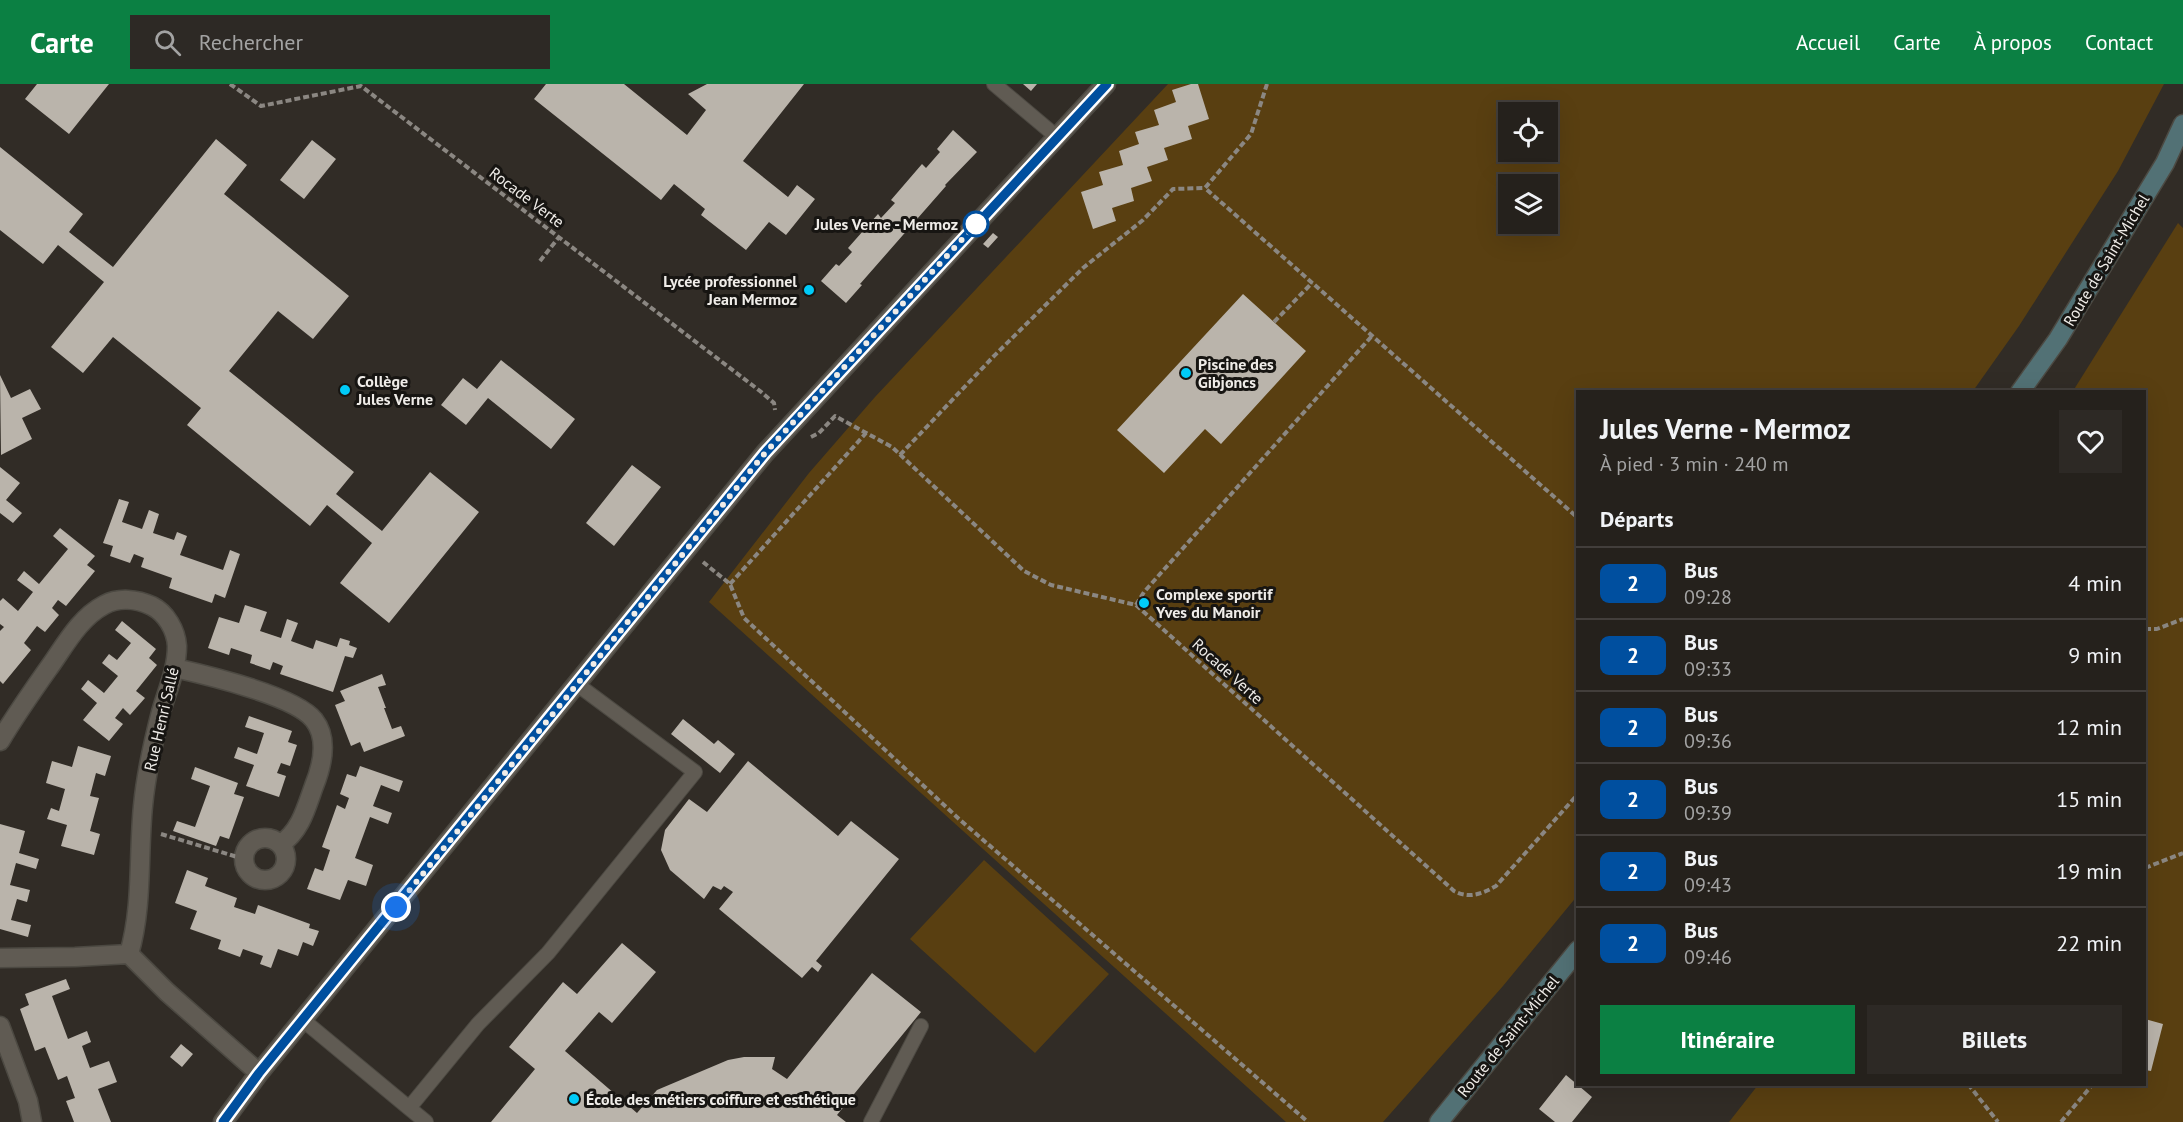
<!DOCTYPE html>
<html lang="fr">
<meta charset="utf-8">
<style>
:root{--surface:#25211c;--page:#2d2925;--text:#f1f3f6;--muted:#a3a3a3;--line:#423e3b;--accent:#0b8043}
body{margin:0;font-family:"PT Sans",sans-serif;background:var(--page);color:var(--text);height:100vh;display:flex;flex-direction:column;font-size:22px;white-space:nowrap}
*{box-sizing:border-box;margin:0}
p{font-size:20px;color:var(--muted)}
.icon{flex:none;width:33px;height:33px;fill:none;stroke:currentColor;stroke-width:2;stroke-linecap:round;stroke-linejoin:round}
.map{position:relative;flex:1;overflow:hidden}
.drawer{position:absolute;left:1576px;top:306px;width:570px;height:696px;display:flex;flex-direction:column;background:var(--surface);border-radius:0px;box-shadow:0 6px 24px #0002,0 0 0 2px var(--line)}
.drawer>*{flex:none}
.badge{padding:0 12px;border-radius:9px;font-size:21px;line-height:39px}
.controls{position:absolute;left:1498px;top:18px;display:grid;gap:12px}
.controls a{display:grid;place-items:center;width:60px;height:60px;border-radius:0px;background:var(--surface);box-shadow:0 6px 24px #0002,0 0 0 2px var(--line);font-size:30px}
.you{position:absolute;width:30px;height:30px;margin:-15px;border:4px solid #fff;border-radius:50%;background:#1a73e8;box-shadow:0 0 0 9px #1a73e833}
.map>.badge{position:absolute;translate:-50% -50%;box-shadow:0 0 0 3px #fff}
h2{padding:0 24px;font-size:22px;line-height:54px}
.round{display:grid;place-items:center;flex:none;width:63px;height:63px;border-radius:0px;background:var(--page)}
.head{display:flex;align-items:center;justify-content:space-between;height:102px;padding:0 24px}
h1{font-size:28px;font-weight:800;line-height:45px}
.cta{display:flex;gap:12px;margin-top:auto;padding:12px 24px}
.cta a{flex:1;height:69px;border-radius:0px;background:var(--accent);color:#fff;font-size:24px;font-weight:800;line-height:69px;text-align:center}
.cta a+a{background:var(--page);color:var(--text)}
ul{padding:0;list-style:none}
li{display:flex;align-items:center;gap:18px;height:72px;padding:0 24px;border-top:2px solid var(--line)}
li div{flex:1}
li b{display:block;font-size:22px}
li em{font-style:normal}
li .badge{min-width:66px;font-weight:700;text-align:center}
header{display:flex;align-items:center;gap:36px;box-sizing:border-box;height:84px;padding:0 30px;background:var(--accent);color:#fff}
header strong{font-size:28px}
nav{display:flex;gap:33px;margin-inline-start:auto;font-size:21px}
.search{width:420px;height:54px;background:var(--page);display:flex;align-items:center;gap:15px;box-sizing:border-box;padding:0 21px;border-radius:0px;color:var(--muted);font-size:22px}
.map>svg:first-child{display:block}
.green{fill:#593f11;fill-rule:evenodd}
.building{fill:#bab4ab}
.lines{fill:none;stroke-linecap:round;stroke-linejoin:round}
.lane-casing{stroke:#4c4942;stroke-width:16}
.street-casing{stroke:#4c4942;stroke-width:21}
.secondary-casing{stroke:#4c4942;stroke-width:21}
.path{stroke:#8b8782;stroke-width:4;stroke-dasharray:6 3;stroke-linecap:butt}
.lane{stroke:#605b53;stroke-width:14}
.street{stroke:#605b53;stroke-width:18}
.secondary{stroke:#527175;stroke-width:18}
.line-casing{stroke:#fff;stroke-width:14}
.line{stroke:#004f9f;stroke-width:9}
.walk{stroke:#efece8;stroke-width:6;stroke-dasharray:0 10.8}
.stop-dot{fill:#fff;stroke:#004f9f;stroke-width:3}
.poi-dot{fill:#00cbf8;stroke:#171512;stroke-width:2}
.labels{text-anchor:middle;stroke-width:6;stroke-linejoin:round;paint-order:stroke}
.street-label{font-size:16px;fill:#efece8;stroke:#171512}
.stop-label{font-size:16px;font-weight:bold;fill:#efece8;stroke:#171512;text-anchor:end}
.poi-label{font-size:16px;font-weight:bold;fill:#efece8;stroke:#171512;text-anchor:start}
</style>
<header>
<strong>Carte</strong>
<div class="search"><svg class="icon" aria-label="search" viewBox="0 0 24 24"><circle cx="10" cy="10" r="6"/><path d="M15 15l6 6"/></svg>Rechercher</div>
<nav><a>Accueil</a><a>Carte</a><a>À propos</a><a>Contact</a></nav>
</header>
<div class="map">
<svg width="2183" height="1038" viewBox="0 0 2183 1038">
<rect width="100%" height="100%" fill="#312c26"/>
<!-- green -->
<path class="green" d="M 1168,0 L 2164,0 L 2118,87 L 2019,242 L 1973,307 L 1578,308 L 1578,811 L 1503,902 L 1383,1038 L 1286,1038 L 709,518 L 809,389 L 875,313 ZM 1509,28 L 1548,28 L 1548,68 L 1509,68 ZM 1509,100 L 1548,100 L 1548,140 L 1509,140 Z
M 2178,139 L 2183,144 L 2183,1038 L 1729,1038 L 1758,1001 L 2145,1000 L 2145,308 L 2073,307 Z
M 984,776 L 1109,890 L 1035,969 L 910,855 Z"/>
<!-- building -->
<path class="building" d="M 37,0 L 109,0 L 69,50 L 25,15 Z
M 546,0 L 624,0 L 687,51 L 706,26 L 688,10 L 707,0 L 804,0 L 743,77 L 788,113 L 797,101 L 815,115 L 786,151 L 769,138 L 746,166 L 701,131 L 705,125 L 674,100 L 661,116 L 534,15 Z
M 1023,0 L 1037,0 L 1031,7 Z
M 1191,0 L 1198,0 L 1209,35 L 1188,42 L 1192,55 L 1164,64 L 1168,76 L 1147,83 L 1152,97 L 1131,104 L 1134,117 L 1112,124 L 1116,137 L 1093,145 L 1081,108 L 1103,101 L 1099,88 L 1123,81 L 1119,67 L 1139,60 L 1135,48 L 1159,41 L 1154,26 L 1176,18 L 1172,6 Z
M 953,46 L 977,68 L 945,101 L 946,102 L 860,200 L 862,201 L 846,219 L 821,197 L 836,180 L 839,182 L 852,168 L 848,164 L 878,130 L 881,134 L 895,119 L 891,116 L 922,80 L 926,84 L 940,68 L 937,65 Z
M 216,55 L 247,81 L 224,110 L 349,212 L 313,255 L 278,227 L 229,287 L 354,388 L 336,410 L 382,447 L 430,388 L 479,428 L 389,539 L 340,499 L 372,459 L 327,421 L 310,442 L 187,341 L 201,324 L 113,253 L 83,289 L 51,263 L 104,198 L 58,161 L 43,180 L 0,146 L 0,63 L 83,130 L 69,148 L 113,183 Z
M 312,56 L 336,75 L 304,115 L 280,96 Z
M 993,149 L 998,153 L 988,164 L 983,160 Z
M 1243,210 L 1306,267 L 1221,360 L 1205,345 L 1164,389 L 1117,346 Z
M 501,276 L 575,335 L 551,365 L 488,314 L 466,341 L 441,321 L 463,294 L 477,305 Z
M 0,291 L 11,314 L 30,305 L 41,325 L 22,334 L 32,355 L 1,371 Z
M 632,381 L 661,403 L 614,462 L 586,439 Z
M 0,383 L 20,399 L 6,416 L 22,429 L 13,439 L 0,429 Z
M 119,415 L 129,418 L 122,438 L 142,445 L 149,426 L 159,430 L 153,449 L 174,456 L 177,448 L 187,452 L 180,471 L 223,486 L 230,466 L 240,470 L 225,514 L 215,510 L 212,519 L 169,504 L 172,494 L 141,483 L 144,474 L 134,470 L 130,479 L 110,472 L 113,462 L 103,459 Z
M 60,444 L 95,472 L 87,481 L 95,487 L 66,522 L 58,516 L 52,524 L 59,531 L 45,548 L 37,542 L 30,551 L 24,559 L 31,566 L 3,600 L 0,597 L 0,547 L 4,543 L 0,540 L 0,517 L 3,514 L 18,527 L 33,508 L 17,496 L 24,487 L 39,500 L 68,465 L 53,452 Z
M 245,521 L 267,528 L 260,547 L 281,554 L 287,535 L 298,539 L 291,557 L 313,565 L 316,556 L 337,563 L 340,554 L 350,557 L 349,561 L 357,564 L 353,574 L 345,572 L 333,608 L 280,590 L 283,582 L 273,578 L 270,586 L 250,579 L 252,571 L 231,564 L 229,571 L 208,564 L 219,533 L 239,539 Z
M 122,537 L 156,565 L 149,574 L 157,581 L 136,607 L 145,614 L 130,631 L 123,624 L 115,634 L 123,640 L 109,657 L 83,636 L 97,619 L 81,605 L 88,596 L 104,609 L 118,592 L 102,579 L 109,570 L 117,576 L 131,559 L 115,546 Z
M 382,590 L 386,601 L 378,603 L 386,624 L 384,624 L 392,645 L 401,642 L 405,652 L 364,668 L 360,658 L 351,662 L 335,621 L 345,617 L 340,607 Z
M 249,632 L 292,647 L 288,658 L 297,661 L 290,682 L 281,679 L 277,689 L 286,692 L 279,713 L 246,702 L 254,681 L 234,674 L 238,663 L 257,670 L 264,649 L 245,643 Z
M 683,635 L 714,660 L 718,656 L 735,670 L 720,689 L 671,650 Z
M 78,662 L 111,672 L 105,692 L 96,689 L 90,712 L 99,714 L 90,747 L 100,750 L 94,771 L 61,762 L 67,741 L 47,735 L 51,724 L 59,727 L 65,705 L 46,699 L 52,677 L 72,683 Z
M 748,677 L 838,752 L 851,737 L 899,775 L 816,877 L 822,882 L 818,888 L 812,883 L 802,894 L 719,825 L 733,808 L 724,802 L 721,806 L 713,802 L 704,815 L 670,786 L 661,766 L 665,746 L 689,715 L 707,728 Z
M 360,682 L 403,697 L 399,708 L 381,701 L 373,722 L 392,729 L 388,740 L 370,733 L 355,774 L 373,781 L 366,802 L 348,796 L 340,816 L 307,805 L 315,784 L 323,787 L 330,766 L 322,763 L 337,721 L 345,725 L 349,714 L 340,710 L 347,690 L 356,693 Z
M 195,683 L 238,699 L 234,710 L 244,713 L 229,755 L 220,752 L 216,762 L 173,747 L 177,737 L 195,743 L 210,702 L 191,695 Z
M 0,740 L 25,747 L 19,769 L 39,775 L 36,785 L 16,779 L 10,801 L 30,806 L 27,818 L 17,815 L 11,836 L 31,841 L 28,853 L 0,845 Z
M 187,786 L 208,794 L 205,802 L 237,814 L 234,823 L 255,830 L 258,821 L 310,840 L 309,844 L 319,847 L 313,862 L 303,858 L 298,872 L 278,865 L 271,884 L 260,880 L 263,872 L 243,865 L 240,873 L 218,865 L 221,856 L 190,845 L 197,827 L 175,819 Z
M 622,859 L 656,888 L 612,939 L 599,928 L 565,967 L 637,1029 L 657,1006 L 728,976 L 744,973 L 775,973 L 772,985 L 787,995 L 872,889 L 921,928 L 837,1031 L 846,1038 L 491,1038 L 535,985 L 509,963 L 563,898 L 577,910 Z
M 66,895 L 70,905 L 52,912 L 68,955 L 87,947 L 91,958 L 82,962 L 90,984 L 109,977 L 117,998 L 98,1005 L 111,1038 L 74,1038 L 66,1017 L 75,1014 L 67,992 L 58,996 L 45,963 L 35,967 L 20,925 L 29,921 L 25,910 Z
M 2145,935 L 2163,940 L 2151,987 L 2145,986 Z
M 181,960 L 193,970 L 182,983 L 170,973 Z
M 1566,991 L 1592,1013 L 1572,1038 L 1555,1038 L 1539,1025 Z"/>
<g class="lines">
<defs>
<path id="lane" d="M 994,0 L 1057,53
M 303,936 L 409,1024 L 478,940 L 548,869 L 695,688 L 578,601
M 409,1024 L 426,1038
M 871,1038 L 921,942"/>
<path id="street" d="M 175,584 C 206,591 296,612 314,636 C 329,655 322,682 314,702 C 306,724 301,746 281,760
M 0,657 C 15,632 31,609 48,585 C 64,563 79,534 104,521 C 119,513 137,515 152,522 C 166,529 176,546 177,562 C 177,585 167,607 161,628 C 153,659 146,690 143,722 C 138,772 143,822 129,870
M244 775a21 21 0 1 1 42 0a21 21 0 1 1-42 0Z
M 0,874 L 75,873 L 129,870 L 167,908 L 259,989
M 0,942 L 28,1017 L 32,1038
M 223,1038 L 259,989 L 765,369 L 1106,0"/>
<path id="secondary" d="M 2020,308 L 2058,255 L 2165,79 L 2183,40
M 1439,1038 L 1578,866"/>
</defs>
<!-- lane casing -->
<use href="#lane" class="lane-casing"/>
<!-- street casing -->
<use href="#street" class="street-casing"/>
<!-- secondary casing -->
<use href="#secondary" class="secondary-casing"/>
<!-- path -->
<path class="path" d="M 230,0 L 261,22 L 361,2 L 760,307 L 774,319 L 775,326
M 1267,0 L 1251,50 L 1205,104 L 1578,434
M 540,177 L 559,153
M 1274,238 L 1312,199
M 811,353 L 819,349 L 835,332 L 892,363 L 1024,487 L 1051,501 L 1136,521 L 1454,807 C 1469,815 1482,810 1496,802 L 1578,710
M 900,371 L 993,273 L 1083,184 L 1143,136 L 1173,105 L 1205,104
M 703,478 L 730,500 L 744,534 L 959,735 L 1308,1038
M 730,500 L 866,349
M 1136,521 L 1144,508 L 1371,253
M 2145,545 L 2157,545 L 2183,535
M 161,750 L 244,775
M 2145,784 L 2183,769
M 1968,1000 L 1998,1038
M 2061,1038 L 2093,1000"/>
<!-- lane -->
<use href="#lane" class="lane"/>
<!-- street -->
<use href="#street" class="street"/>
<!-- secondary -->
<use href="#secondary" class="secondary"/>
</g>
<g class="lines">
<defs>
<path id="line" d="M 223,1038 L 259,989 L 765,369 L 1107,0"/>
</defs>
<!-- line casing -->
<use href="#line" class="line-casing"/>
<!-- line -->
<use href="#line" class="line"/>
<!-- walk -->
<path class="walk" d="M 396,823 L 765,369 L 981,135 L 976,140"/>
</g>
<!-- markers -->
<circle class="stop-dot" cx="976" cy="140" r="12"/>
<g class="poi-dot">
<circle cx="809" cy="206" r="6"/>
<circle cx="1186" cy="289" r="6"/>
<circle cx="345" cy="306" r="6"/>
<circle cx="1144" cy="519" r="6"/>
<circle cx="574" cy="1015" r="6"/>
</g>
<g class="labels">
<!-- street labels -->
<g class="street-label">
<text transform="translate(527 113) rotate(37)" y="6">Rocade Verte</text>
<text transform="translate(2106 176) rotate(-59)" y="6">Route de Saint-Michel</text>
<text transform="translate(1228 587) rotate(42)" y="6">Rocade Verte</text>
<text transform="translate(161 635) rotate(-77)" y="6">Rue Henri Sallé</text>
<text transform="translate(1508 952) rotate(-51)" y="6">Route de Saint-Michel</text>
</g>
<!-- stop labels -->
<g class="stop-label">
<text x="958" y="146">Jules Verne - Mermoz</text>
</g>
<!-- poi labels -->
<g class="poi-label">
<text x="797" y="203" text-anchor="end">Lycée professionnel<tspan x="797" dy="18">Jean Mermoz</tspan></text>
<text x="1198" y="286">Piscine des<tspan x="1198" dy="18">Gibjoncs</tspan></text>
<text x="357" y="303">Collège<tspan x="357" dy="18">Jules Verne</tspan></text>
<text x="1156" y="516">Complexe sportif<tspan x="1156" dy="18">Yves du Manoir</tspan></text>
<text x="586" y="1021">École des métiers coiffure et esthétique</text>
</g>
</g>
</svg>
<div class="controls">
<a><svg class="icon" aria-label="locate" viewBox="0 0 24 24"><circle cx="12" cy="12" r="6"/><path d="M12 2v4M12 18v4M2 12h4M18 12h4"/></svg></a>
<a><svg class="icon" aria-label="layers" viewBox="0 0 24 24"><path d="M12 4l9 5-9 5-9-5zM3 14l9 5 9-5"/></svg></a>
</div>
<div class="you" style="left:396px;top:823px"></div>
<section class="drawer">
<div class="head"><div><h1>Jules Verne - Mermoz</h1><p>À pied · 3 min · 240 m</p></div><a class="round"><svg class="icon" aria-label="heart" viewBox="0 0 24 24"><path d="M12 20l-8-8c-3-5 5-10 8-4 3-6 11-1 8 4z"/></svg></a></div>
<h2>Départs</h2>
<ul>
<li><span class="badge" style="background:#004f9f;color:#fff">2</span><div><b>Bus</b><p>09:28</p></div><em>4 min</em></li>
<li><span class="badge" style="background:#004f9f;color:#fff">2</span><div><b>Bus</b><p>09:33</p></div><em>9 min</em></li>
<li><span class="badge" style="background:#004f9f;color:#fff">2</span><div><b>Bus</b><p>09:36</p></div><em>12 min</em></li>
<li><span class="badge" style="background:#004f9f;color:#fff">2</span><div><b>Bus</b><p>09:39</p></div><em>15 min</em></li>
<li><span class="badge" style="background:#004f9f;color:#fff">2</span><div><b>Bus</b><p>09:43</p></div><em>19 min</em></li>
<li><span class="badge" style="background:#004f9f;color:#fff">2</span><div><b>Bus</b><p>09:46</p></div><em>22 min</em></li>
</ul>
<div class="cta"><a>Itinéraire</a><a>Billets</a></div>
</section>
</div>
